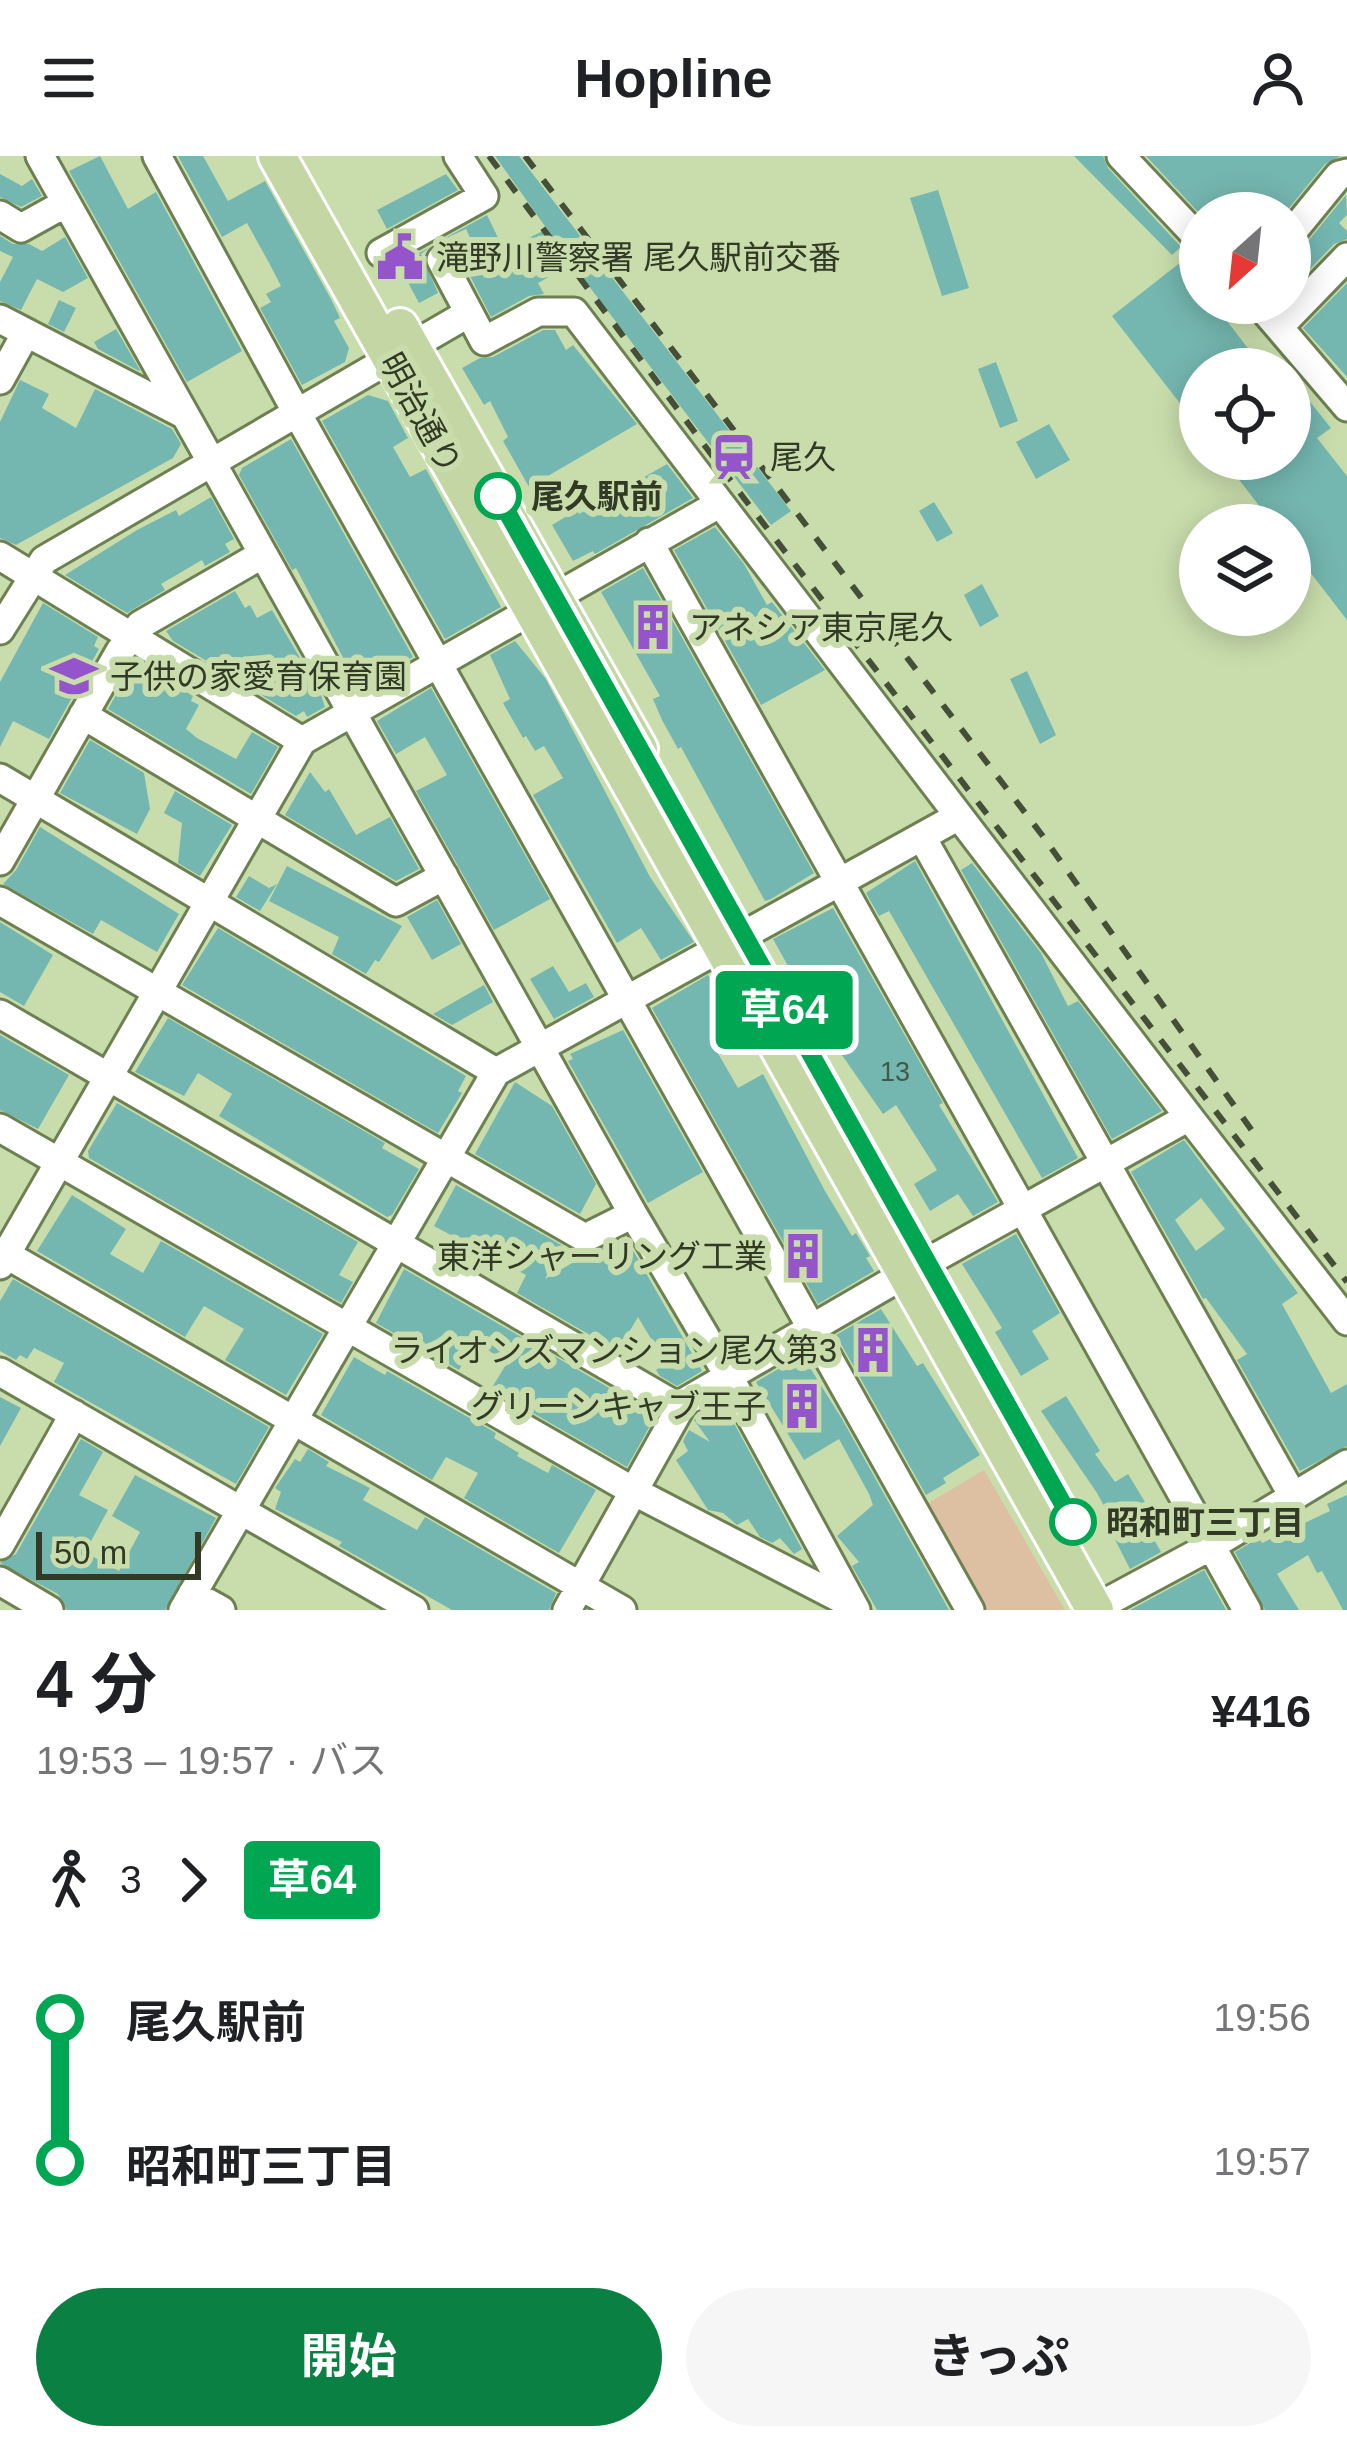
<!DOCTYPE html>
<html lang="ja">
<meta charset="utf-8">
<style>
:root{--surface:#fff;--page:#f6f6f6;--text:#202124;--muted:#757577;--accent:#0b8043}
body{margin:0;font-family:Helvetica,"Noto Sans JP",sans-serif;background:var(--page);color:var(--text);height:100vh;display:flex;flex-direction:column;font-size:45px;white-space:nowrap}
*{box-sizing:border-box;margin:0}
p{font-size:39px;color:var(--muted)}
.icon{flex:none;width:66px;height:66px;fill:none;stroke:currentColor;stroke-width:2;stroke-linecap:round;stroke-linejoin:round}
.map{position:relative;height:1454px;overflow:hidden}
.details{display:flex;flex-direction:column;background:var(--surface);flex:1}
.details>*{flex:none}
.badge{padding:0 24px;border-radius:9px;font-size:42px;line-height:78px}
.needle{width:78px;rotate:207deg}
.buttons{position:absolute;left:1179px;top:36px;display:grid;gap:24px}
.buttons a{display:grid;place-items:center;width:132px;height:132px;border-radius:50%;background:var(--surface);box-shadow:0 6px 30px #0003;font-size:60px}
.scale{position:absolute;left:36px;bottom:30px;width:165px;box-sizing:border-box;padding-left:12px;border:6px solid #323a26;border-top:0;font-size:33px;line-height:42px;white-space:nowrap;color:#323a26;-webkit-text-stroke:9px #c9ddac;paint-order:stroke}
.map>.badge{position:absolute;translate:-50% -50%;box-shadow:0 0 0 6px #fff}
.legs{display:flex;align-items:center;gap:18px;height:132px;padding:0 36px;font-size:39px}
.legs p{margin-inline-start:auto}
.headline{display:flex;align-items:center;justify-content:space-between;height:204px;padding:0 36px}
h1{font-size:66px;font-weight:700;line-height:90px}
.primary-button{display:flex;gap:24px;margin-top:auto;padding:24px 36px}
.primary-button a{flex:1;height:138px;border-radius:72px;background:var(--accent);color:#fff;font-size:48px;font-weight:700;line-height:138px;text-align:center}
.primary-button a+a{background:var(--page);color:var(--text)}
ul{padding:0 36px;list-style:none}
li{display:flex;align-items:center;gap:42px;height:144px;font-size:45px}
li i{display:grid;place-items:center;width:18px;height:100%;margin:0 15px;background:currentColor}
li i::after{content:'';width:30px;height:30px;margin:-15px;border:9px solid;border-radius:50%;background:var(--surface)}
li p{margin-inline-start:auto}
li:first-child i{background:linear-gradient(#0000 50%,currentColor 0)}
li:last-child i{background:linear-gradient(currentColor 50%,#0000 0)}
header{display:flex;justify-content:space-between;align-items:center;height:156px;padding:0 36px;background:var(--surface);font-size:54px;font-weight:700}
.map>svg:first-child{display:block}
.green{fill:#ddbfa1}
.building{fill:#74b7b0;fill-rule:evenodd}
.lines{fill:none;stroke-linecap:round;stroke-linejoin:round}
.minor-casing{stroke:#6d8052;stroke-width:33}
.major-casing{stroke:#fff;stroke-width:42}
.minor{stroke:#fff;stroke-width:27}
.major{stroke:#c3d6a4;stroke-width:36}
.rail{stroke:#454f37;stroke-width:6;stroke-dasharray:15 15;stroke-linecap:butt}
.line-1-casing{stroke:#fff;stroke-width:27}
.line-1{stroke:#00a651;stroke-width:18}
.stop-1-dot{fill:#fff;stroke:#00a651;stroke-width:6}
.labels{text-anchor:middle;stroke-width:12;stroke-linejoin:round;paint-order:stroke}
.number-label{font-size:27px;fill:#425948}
.poi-label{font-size:33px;fill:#323a26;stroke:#c9ddac;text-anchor:start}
.street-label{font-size:33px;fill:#323a26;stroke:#c9ddac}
.stop-label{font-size:33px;font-weight:bold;fill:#323a26;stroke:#c9ddac;text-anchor:start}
</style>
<header><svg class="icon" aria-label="menu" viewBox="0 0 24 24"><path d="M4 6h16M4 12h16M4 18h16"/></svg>Hopline<svg class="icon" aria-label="person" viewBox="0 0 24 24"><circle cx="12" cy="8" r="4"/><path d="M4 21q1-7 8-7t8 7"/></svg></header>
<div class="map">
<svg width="1347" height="1454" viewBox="0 0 1347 1454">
<rect width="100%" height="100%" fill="#c9ddac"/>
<!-- green -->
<path class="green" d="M 984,1314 L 1065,1454 L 977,1454 L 924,1350 Z"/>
<!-- building -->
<path class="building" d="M 100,0 L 128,53 L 156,36 L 242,195 L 187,226 L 69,15 Z
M 178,0 L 203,0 L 228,45 L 265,25 L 331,143 L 340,162 L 334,165 L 349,192 L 345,206 L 302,229 L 260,152 L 271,146 L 266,138 L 281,130 L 268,105 L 247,67 L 222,81 Z
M 495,0 L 519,0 L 791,355 L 771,369 L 572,108 L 538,127 L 544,138 L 529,140 L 491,161 L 467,114 L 481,106 L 466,73 L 436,87 L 487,59 L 504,94 L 547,73 Z
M 1074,0 L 1103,0 L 1108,12 L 1181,91 L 1172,99 Z
M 1146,0 L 1341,0 L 1325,8 L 1285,57 L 1200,58 Z
M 0,18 L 22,30 L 32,23 L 42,40 L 21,51 L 0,41 Z
M 446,18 L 458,34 L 387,73 L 377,54 Z
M 938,34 L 969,132 L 942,140 L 910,42 Z
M 1346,39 L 1347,59 L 1339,67 L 1347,75 L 1347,83 L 1334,88 L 1290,134 L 1290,97 L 1304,90 Z
M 0,80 L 13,88 L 29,88 L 42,95 L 65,81 L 88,122 L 63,136 L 37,123 L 21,154 L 0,145 L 0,126 L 13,101 L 0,95 Z
M 430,91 L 421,98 L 438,137 L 419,147 L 398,108 Z
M 1181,106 L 1200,131 L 1200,147 L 1213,147 L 1264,213 L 1200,213 L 1200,273 L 1112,160 Z
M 1347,127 L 1347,221 L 1303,172 Z
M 59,144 L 76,152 L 64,176 L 48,168 Z
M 116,173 L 140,214 L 139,215 L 98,193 L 94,186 Z
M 543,174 L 555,174 L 566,194 L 573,189 L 637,268 L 529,331 L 503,285 L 508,281 L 490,245 L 484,249 L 462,212 L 480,202 L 493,201 Z
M 996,206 L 1018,265 L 1000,272 L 978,213 Z
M 1290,221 L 1331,272 L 1317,282 L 1347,320 L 1347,464 L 1290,390 L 1290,369 L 1274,369 L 1223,303 L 1290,303 Z
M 20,224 L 49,238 L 42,252 L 76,272 L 95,233 L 172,273 L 181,288 L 173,302 L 16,389 L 0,382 L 0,266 Z
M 368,239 L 388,245 L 408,282 L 393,291 L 410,321 L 426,313 L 501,451 L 445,483 L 322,265 Z
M 1049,268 L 1070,304 L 1036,323 L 1016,286 Z
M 291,283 L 413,501 L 359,532 L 296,412 L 292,414 L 239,319 L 242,312 Z
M 667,308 L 693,342 L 595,398 L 593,395 L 573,405 L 552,369 L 577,354 L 579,358 Z
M 211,341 L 234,383 L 225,388 L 230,396 L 205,410 L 202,404 L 161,428 L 165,434 L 127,457 L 65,419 L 137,374 L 176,354 L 179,360 Z
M 934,346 L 953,377 L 937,386 L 919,355 Z
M 715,371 L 744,408 L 767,449 L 772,446 L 825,514 L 761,549 L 674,394 Z
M 643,412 L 814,717 L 771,743 L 765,745 L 681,591 L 678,593 L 662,564 L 653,543 L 660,540 L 601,436 Z
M 982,428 L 999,460 L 980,471 L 964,439 Z
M 235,435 L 245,452 L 250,449 L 257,462 L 272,454 L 320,536 L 325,551 L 307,561 L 304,555 L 296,560 L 217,512 L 212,503 L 210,507 L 173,485 L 166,475 Z
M 43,447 L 98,481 L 94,490 L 99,493 L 49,583 L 13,565 L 0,591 L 0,526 Z
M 515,485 L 546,523 L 650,721 L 694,786 L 661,804 L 641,772 L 617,787 L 533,639 L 563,622 L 544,590 L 535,595 L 526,580 L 523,582 L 503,547 L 510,543 L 490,499 Z
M 136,504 L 193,540 L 191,545 L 199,549 L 186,573 L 197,582 L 236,603 L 252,576 L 278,591 L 251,638 L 108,553 Z
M 1027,515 L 1056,579 L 1040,588 L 1010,523 Z
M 431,532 L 550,743 L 494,774 L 416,635 L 447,619 L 425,581 L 396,598 L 377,565 Z
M 90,584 L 144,617 L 150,653 L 137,678 L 60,637 Z
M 310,616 L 325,636 L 329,633 L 356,679 L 390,661 L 419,713 L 396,725 L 285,659 Z
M 175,635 L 232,669 L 200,720 L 178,707 L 182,667 L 164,657 Z
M 40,671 L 179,758 L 157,796 L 101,764 L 93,778 L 3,728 L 16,714 Z
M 915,705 L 1078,1002 L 1042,1022 L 889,755 L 879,760 L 866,737 Z
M 972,707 L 1041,797 L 1068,850 L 1078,845 L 1162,955 L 1112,983 L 961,714 Z
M 287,710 L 402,770 L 379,806 L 375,804 L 366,818 L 332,798 L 339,781 L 269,745 Z
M 249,720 L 269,732 L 277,728 L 260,755 L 236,741 Z
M 437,744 L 461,788 L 432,804 L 407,761 Z
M 833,752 L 943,947 L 939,949 L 998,1046 L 973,1060 L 958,1038 L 930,1055 L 914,1028 L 937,1014 L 896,949 L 883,958 L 821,869 L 773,783 Z
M 0,766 L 53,799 L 24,850 L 0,836 Z
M 218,772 L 466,920 L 458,935 L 462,937 L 438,977 L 182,829 Z
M 553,810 L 569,836 L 586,827 L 594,841 L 554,863 L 530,823 Z
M 708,819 L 740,879 L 716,894 L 738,932 L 763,918 L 825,1035 L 852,1080 L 856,1077 L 870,1100 L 866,1102 L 874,1115 L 818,1148 L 652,852 Z
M 484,829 L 493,846 L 452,869 L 433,858 Z
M 168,862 L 385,987 L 382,992 L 419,1013 L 392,1059 L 387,1061 L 219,960 L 232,938 L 198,917 L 184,940 L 135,916 Z
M 623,874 L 703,1016 L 648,1047 L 568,905 L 573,903 L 570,898 Z
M 0,879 L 69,919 L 38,973 L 0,954 Z
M 515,926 L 552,950 L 596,1028 L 580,1058 L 475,998 Z
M 117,947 L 358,1086 L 339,1119 L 353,1126 L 341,1147 L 89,1002 L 88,995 Z
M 1184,984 L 1298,1137 L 1282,1148 L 1331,1237 L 1347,1228 L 1347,1290 L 1300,1315 L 1237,1204 L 1247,1198 L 1206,1142 L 1203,1143 L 1131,1016 ZM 1201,1042 L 1225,1073 L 1196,1095 L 1175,1064 Z
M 456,1029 L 563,1090 L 545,1123 L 584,1100 L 626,1082 L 702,1215 L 677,1230 L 660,1220 L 656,1214 L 666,1208 L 638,1161 L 618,1195 L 517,1137 L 526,1119 L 434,1070 Z
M 72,1039 L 126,1073 L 110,1098 L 143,1117 L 161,1085 L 323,1178 L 286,1239 L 225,1204 L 244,1173 L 204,1150 L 185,1181 L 37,1095 Z
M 1016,1078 L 1060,1157 L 1032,1175 L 1049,1203 L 1021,1220 L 995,1176 L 1002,1172 L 962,1108 Z
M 404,1113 L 656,1259 L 627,1311 L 491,1233 L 507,1207 L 475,1185 L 459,1214 L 376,1167 Z
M 13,1123 L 269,1271 L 236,1328 L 54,1226 L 64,1207 L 34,1192 L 27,1203 L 20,1199 L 16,1204 L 0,1195 L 0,1145 Z
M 881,1153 L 917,1210 L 923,1207 L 980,1299 L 943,1322 L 946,1327 L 926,1339 L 836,1179 Z
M 802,1199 L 842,1263 L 949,1454 L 877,1454 L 852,1410 L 859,1406 L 837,1380 L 873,1349 L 869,1338 L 839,1283 L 804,1304 L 756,1226 Z
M 354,1201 L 385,1219 L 387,1215 L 496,1277 L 494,1282 L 519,1297 L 517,1300 L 548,1317 L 552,1309 L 596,1334 L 559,1397 L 464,1342 L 478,1317 L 446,1301 L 432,1324 L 321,1259 Z
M 1066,1240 L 1100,1295 L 1095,1298 L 1115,1326 L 1128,1318 L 1145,1346 L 1136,1351 L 1161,1396 L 1130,1413 L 1108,1370 L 1113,1367 L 1097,1337 L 1041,1255 Z
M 0,1241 L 21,1252 L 0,1290 Z
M 722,1245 L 802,1393 L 794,1398 L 780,1382 L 772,1387 L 760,1381 L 748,1363 L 737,1369 L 723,1357 L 708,1354 L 676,1304 L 688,1295 L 683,1285 L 689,1274 L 710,1286 L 694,1264 Z
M 81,1283 L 103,1296 L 79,1339 L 108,1354 L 85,1396 L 119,1415 L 140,1376 L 112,1360 L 135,1319 L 216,1362 L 165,1454 L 67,1454 L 58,1438 L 0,1407 L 16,1398 Z
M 308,1293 L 329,1306 L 326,1310 L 370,1332 L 363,1344 L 417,1374 L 425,1361 L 556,1437 L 549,1454 L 452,1454 L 339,1390 L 342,1386 L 275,1353 L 281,1336 L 275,1332 L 295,1303 L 300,1306 Z
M 1347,1339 L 1347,1454 L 1343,1454 L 1322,1415 L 1317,1417 L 1308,1399 L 1277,1418 L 1299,1454 L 1265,1454 L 1235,1396 L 1259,1382 L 1262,1387 L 1330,1355 L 1327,1348 Z
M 1204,1414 L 1226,1454 L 1130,1454 Z"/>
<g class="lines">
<defs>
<path id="minor" d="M 40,0 L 633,1058 L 728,1219 L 856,1454
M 157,0 L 297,257 L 970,1454
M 1121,0 L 1200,84
M 0,59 L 21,72 L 66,47
M 1290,79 L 1339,19 L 1347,17
M 381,97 L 484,40 L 458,0
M 441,104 L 484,185 L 538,156 L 574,156 L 959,660
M 1258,147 L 1347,251
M 0,163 L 185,259
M 1279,171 L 1347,101
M 0,224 L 26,177
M 649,386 L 1247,1454
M 0,400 L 302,585
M 0,474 L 44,404 L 469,157
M 83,559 L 396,746 L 444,720
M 0,622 L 496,916
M 923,683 L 1293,1340
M 0,705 L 120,495 L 140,469 L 263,398
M 0,745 L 585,1082 L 633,1058
M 0,858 L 680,1252
M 1189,961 L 1347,1165
M 0,972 L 635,1336 L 853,1449
M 0,1095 L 622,1454
M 0,1109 L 302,585 L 719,348
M 0,1216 L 414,1454
M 0,1389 L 74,1258
M 0,1425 L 49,1454
M 192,1438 L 221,1454
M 183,1454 L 496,916 L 959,660 L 1189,961 L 893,1125 L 683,1247 L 567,1454
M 1092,1454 L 1211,1390 L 1347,1308"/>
<path id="major" d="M 277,0 L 1095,1454
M 400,171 L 639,593"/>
</defs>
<!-- minor casing -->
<use href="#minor" class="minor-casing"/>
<!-- major casing -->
<use href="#major" class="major-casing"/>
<!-- minor -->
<use href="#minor" class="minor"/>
<!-- major -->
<use href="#major" class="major"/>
<!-- rail -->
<path class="rail" d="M 489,0 L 743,341 L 1347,1126
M 525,0 L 1042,679 L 1260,986"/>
</g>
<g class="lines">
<defs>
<path id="line-1" d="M 498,340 L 1073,1366"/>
</defs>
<!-- line-1 casing -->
<use href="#line-1" class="line-1-casing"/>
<!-- line-1 -->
<use href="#line-1" class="line-1"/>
</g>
<!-- icons -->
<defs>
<symbol id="civic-bare" viewBox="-9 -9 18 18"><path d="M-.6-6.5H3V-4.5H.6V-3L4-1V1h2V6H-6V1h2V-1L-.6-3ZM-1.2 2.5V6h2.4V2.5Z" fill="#9454ca" stroke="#c9ddac" stroke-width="2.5" paint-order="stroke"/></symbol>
<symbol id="station-bare" viewBox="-9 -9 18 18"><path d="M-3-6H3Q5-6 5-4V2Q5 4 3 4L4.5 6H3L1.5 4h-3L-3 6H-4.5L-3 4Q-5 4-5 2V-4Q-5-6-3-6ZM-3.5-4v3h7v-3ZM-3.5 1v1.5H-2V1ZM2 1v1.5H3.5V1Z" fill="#9454ca" stroke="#c9ddac" stroke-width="2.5" paint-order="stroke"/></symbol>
<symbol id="building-bare" viewBox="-9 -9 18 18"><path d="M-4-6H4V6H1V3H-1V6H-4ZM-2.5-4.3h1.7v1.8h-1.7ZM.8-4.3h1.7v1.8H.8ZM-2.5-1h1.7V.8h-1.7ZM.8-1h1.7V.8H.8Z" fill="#9454ca" stroke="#c9ddac" stroke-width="2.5" paint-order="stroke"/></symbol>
<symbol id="school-bare" viewBox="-9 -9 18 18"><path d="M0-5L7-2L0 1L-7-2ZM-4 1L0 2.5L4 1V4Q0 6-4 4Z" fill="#9454ca" stroke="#c9ddac" stroke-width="2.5" paint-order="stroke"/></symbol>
</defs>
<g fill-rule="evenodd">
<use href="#civic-bare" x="367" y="68" width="66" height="66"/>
<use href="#station-bare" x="701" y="268" width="66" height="66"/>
<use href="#building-bare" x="620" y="438" width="66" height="66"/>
<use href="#school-bare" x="41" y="487" width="66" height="66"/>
<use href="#building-bare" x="770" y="1067" width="66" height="66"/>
<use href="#building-bare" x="840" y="1161" width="66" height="66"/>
<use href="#building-bare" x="769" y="1217" width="66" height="66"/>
</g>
<!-- markers -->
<g class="stop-1-dot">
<circle cx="498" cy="340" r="21"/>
<circle cx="1073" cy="1366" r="21"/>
</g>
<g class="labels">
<!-- number labels -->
<g class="number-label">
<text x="895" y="925">13</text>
</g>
<!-- poi labels -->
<g class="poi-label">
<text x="436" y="113">滝野川警察署 尾久駅前交番</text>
<text x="770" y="313">尾久</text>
<text x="689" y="483">アネシア東京尾久</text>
<text x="110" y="532">子供の家愛育保育園</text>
<text x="767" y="1112" text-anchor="end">東洋シャーリング工業</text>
<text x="837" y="1206" text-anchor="end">ライオンズマンション尾久第3</text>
<text x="766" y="1262" text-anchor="end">グリーンキャブ王子</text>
</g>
<!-- street labels -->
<g class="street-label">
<text transform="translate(421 257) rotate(61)" y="12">明治通り</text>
</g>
<!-- stop labels -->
<g class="stop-label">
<text x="531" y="352">尾久駅前</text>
<text x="1106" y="1378">昭和町三丁目</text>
</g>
</g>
</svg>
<div class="buttons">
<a><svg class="needle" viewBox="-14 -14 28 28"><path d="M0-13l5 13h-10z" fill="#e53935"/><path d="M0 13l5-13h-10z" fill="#757577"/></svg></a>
<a><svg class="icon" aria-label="locate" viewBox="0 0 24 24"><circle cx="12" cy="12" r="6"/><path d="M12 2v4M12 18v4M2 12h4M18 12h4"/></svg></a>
<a><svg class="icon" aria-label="layers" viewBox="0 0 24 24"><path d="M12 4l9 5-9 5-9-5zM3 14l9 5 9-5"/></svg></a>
</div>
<div class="scale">50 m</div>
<b class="badge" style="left:784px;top:854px;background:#00a651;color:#fff">草64</b>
</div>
<section class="details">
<div class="headline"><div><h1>4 分</h1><p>19:53 – 19:57 · バス</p></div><b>¥416</b></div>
<div class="legs"><svg class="icon" aria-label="walk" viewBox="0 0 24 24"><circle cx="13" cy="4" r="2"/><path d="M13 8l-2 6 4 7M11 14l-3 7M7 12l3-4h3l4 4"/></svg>3<svg class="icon" aria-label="forward" viewBox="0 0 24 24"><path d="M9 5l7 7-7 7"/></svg><b class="badge" style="background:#00a651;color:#fff">草64</b></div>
<ul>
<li><i style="color:#00a651"></i><b>尾久駅前</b><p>19:56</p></li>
<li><i style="color:#00a651"></i><b>昭和町三丁目</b><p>19:57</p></li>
</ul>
<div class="primary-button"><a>開始</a><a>きっぷ</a></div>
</section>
